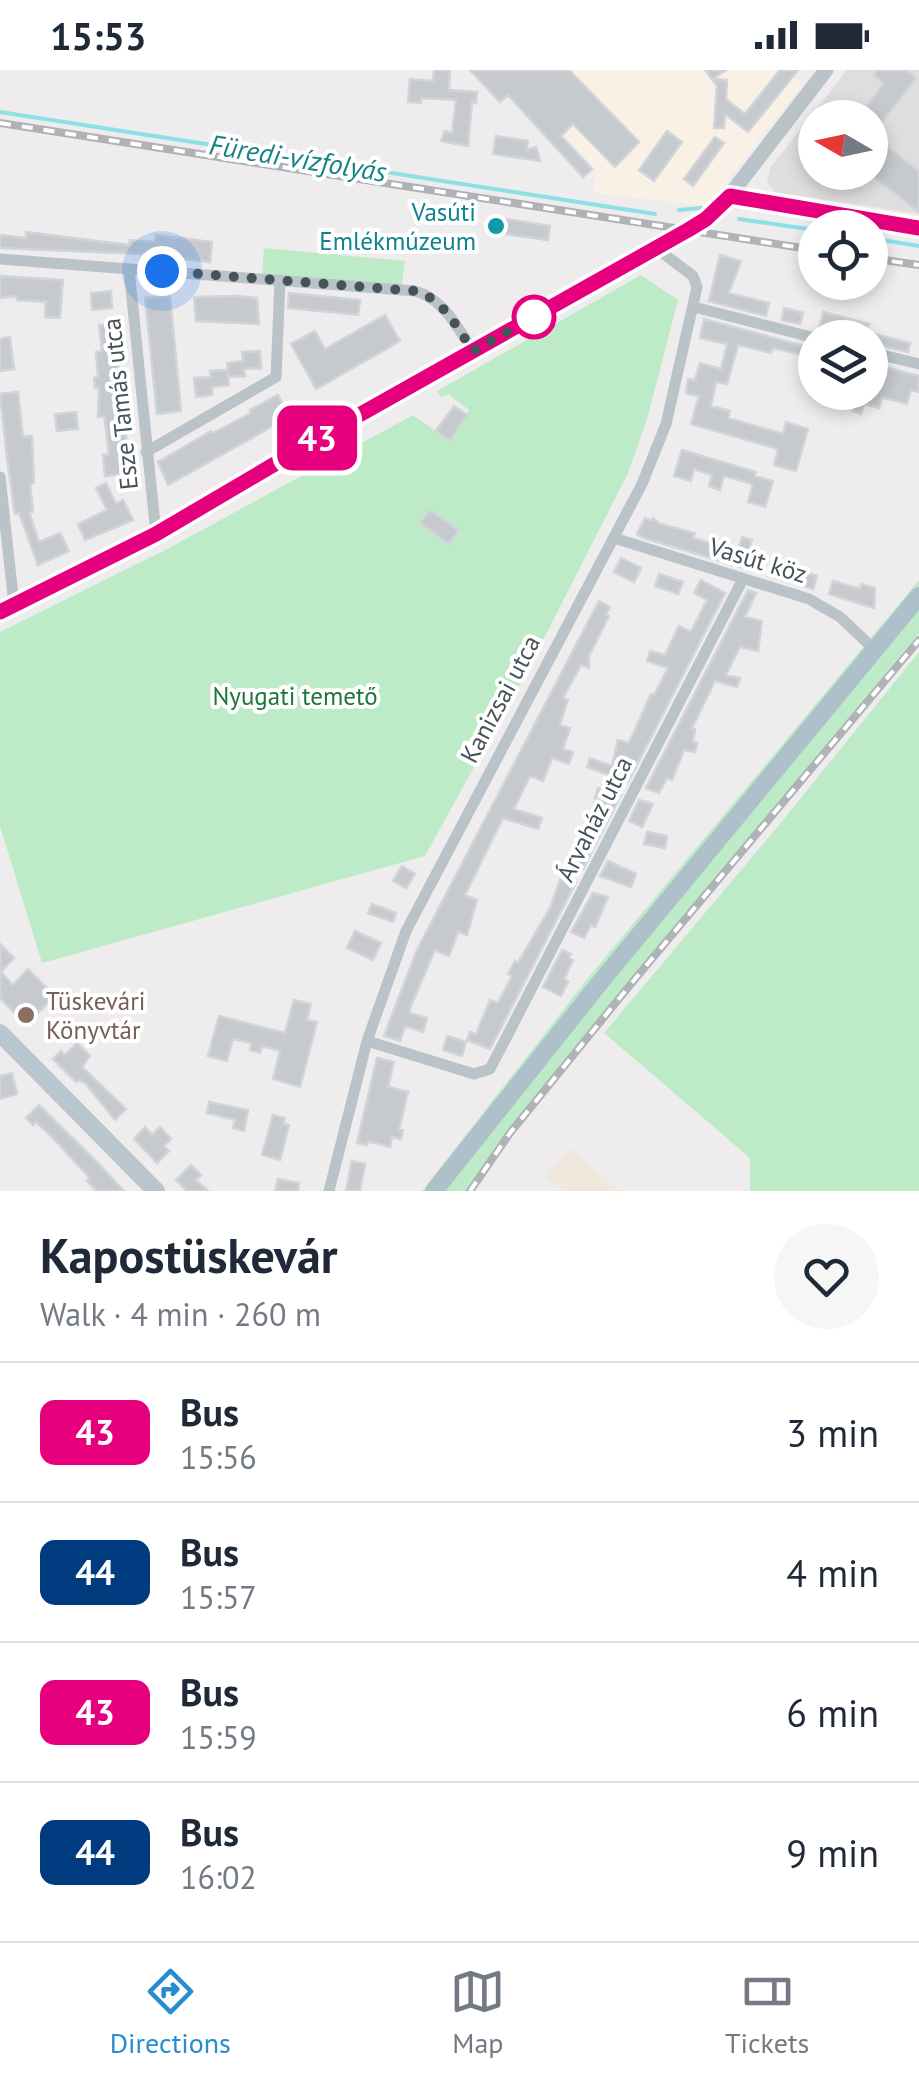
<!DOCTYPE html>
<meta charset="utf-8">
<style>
:root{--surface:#fff;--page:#f6f6f7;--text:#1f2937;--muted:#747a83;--line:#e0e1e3;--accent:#258dd0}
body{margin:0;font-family:"PT Sans",sans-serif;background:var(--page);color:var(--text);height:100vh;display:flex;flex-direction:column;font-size:38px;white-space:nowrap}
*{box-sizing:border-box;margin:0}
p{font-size:32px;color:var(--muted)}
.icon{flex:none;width:55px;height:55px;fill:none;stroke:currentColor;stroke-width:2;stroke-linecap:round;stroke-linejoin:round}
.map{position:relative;height:1121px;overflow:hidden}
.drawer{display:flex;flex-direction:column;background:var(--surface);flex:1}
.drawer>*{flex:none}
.badge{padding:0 20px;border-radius:15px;font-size:35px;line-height:65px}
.needle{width:65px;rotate:279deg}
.controls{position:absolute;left:798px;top:30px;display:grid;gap:20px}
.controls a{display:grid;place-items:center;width:90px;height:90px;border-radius:50%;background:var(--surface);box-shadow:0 5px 15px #0003;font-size:50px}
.you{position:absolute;width:50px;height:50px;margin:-25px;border:8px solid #fff;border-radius:50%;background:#1a73e8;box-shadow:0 0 0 15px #1a73e833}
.map>.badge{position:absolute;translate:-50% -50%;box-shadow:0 0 0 5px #fff}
.round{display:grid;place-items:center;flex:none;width:105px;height:105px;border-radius:52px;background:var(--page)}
.summary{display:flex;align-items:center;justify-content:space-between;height:170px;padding:0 40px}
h1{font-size:48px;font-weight:800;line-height:75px}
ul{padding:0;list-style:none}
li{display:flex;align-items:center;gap:30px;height:140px;padding:0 40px;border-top:2px solid var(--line)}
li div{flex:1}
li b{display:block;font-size:38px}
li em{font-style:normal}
li .badge{min-width:110px;font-weight:700;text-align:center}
.status{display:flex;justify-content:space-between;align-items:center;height:70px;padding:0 50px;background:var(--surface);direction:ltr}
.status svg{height:28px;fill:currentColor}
.dock{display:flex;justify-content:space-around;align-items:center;height:140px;border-top:2px solid var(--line);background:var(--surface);font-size:28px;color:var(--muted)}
.dock a{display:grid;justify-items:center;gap:5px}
.dock .active{color:var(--accent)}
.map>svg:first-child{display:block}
.commercial{fill:#faf1e6}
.education{fill:#e0ddde;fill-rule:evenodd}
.green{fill:#bdebc7}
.sand{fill:#f0e7dd}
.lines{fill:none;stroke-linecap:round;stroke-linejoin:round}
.stream{stroke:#8de1e5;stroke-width:4}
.building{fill:#c6cace;stroke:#d1d4d8;stroke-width:2.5}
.minor{stroke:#b9c3c8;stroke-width:11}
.tertiary{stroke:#b9c3c8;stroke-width:15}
.secondary{stroke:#b9c6cd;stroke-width:18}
.primary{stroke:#aec1ca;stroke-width:18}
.rail-casing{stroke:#afb3b6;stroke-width:8}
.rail{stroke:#fff;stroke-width:4;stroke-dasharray:11;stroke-linecap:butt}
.line-casing{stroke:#fff;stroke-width:22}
.line{stroke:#e6007e;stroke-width:15}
.walk{stroke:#465358;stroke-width:10;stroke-dasharray:0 18}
.culture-dot{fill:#0f9aa8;stroke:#fff;stroke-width:4}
.stop-dot{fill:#fff;stroke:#e6007e;stroke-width:5}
.education-dot{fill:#8d6e63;stroke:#fff;stroke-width:4}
.labels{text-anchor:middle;stroke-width:8;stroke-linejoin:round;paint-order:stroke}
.culture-label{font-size:25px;fill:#0d838f;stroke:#fff;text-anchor:end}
.street-label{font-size:25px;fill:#465358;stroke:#fff}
.park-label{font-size:25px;fill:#1d743a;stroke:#fff}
.education-label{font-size:25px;fill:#785e54;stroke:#fff;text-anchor:start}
.water-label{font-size:28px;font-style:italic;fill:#158287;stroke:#fff}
</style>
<div class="status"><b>15:53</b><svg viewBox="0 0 49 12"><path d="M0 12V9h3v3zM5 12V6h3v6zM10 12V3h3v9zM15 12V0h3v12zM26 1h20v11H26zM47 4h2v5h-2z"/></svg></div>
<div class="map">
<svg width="919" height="1121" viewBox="0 0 919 1121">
<rect width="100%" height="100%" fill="#efeced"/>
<!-- commercial -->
<path class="commercial" d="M 503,0 L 783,0 L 803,14 L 707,136 L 594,123 L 595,99 Z"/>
<!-- education -->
<path class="education" d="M 847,0 L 919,0 L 919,144 L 775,122 L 767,113 L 770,98 ZM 815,48 L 870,48 L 870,102 L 815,102 Z"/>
<!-- green -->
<path class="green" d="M 264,178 L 405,191 L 401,220 L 262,209 Z
M 641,205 L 678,230 L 648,346 L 628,403 L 531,594 L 425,786 L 42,893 L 0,756 L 0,562 L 171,477 L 413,345 L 450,371 L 469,340 L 448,324 L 441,327 L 437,321 Z
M 919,510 L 919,563 L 557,1001 L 466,1121 L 422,1121 L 588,908 Z
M 919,582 L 919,1121 L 750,1121 L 750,1088 L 604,963 L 779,755 Z"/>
<!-- sand -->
<path class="sand" d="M 570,1078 L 620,1121 L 563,1121 L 546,1107 Z"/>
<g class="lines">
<!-- stream -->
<path class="stream" d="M 0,42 L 655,144
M 679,140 L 702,138
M 739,149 L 815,160
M 870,168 L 919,176"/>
</g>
<!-- building -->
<path class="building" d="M 434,0 L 450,0 L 449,20 L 477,22 L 476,33 L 472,32 L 468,76 L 441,71 L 445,61 L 452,63 L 456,30 L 421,28 L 421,33 L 408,32 L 410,9 L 433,11 Z
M 470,0 L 569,0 L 639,72 L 615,97 L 573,54 L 561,66 L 592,99 L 583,107 L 508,25 L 500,32 Z
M 705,0 L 726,0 L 713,9 L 727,10 L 726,29 L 745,44 L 780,0 L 798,0 L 748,62 L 725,44 L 724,58 L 714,58 L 717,16 Z
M 877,0 L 906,0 L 916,8 L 872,65 L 919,101 L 919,142 L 870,104 L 870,48 L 858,48 L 884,13 L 874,5 Z
M 667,61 L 682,72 L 654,111 L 639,100 Z
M 496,66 L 528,71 L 526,80 L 536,77 L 540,91 L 493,84 Z
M 715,67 L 724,73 L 693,116 L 684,109 Z
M 500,148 L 550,156 L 548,170 L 498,163 Z
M 26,162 L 129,175 L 130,170 L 155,172 L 156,165 L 212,172 L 210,192 L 141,184 L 0,178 L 0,165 L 26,168 Z
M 720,185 L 741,191 L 729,223 L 769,233 L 766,246 L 709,231 Z
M 0,206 L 63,210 L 60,248 L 45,247 L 46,232 L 17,230 L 17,226 L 0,228 Z
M 111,221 L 112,238 L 92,240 L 91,223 Z
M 289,223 L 360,230 L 358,245 L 288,238 Z
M 170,226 L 181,341 L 157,344 L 145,228 Z
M 236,226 L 257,228 L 259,254 L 196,251 L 194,227 Z
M 784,238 L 803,243 L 800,254 L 782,250 Z
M 823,242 L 869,254 L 866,268 L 824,265 L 819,260 Z
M 385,245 L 400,271 L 316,319 L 291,274 L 315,261 L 325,279 Z
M 704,249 L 815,279 L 815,288 L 773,278 L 771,283 L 738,275 L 727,314 L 716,312 L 711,336 L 730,341 L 728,348 L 783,364 L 786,352 L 808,359 L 796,401 L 774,395 L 778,379 L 691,354 L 699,326 L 686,323 L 688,309 L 695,310 L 700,293 L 721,299 L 727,274 L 700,268 Z
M 114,254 L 130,403 L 105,406 L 103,385 L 109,385 L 105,350 L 104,346 L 98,347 L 99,317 L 95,318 L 94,308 L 98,307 L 96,282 L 102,281 L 99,255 Z
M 870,263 L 910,273 L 908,282 L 870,273 Z
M 10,267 L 14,299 L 0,301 L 0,269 Z
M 260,281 L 261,298 L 244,299 L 245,306 L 228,307 L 228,303 L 229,315 L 212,317 L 212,325 L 196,327 L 194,308 L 211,307 L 210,301 L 228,300 L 227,293 L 243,291 L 242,282 Z
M 870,293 L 919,306 L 919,322 L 911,320 L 907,334 L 882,327 L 879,338 L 864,334 L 861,344 L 853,341 L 858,322 L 870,322 Z
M 18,322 L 23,367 L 32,366 L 34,413 L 30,414 L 33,442 L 29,442 L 39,472 L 60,463 L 69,481 L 38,495 L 19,443 L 15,444 L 7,388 L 0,324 Z
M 278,325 L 289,347 L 168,415 L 158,392 L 211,361 L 213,363 L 251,343 L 250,340 Z
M 454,336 L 467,345 L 450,371 L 436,361 Z
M 76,342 L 78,359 L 57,361 L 55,344 Z
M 682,380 L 756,402 L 755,406 L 773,411 L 765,437 L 748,432 L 753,414 L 724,406 L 720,420 L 709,416 L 712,405 L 694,399 L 691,411 L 674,406 Z
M 106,413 L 116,434 L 123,430 L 133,450 L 85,470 L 78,454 L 107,440 L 96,418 Z
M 430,440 L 459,460 L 449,474 L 420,453 Z
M 645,448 L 652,451 L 653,448 L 660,454 L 695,463 L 693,468 L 738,481 L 742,467 L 752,470 L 747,486 L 753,488 L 750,500 L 644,468 L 637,464 Z
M 621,488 L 641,498 L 634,512 L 614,502 Z
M 772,491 L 817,506 L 813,519 L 768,506 Z
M 659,504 L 683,512 L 678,524 L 655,516 Z
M 701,510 L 725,523 L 628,712 L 587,697 L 590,688 L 612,696 L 618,670 L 629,673 L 651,624 L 654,625 L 668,598 L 647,591 L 650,581 L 665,585 L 679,556 L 691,562 L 707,530 L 694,523 Z
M 833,511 L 860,519 L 861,514 L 875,518 L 874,538 L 829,524 Z
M 748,520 L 756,523 L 745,547 L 762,551 L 758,581 L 740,577 L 726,605 L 740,608 L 737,617 L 715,611 L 692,658 L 695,659 L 693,672 L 697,673 L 695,682 L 684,680 L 672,710 L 667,708 L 659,723 L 646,718 Z
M 599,531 L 610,537 L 606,544 L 609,546 L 589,586 L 589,598 L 581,595 L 563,628 L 568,629 L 560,655 L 570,658 L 563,679 L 573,682 L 569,694 L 552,688 L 543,711 L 530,706 L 514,739 L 542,748 L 538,759 L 503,748 L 465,825 L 477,830 L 467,865 L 458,862 L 449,886 L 435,880 L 410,938 L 410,943 L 427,948 L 423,962 L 405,956 L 400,971 L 384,966 L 417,880 Z
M 598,718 L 621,725 L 583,799 L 568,791 L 593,749 L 588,747 L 597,728 L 595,728 Z
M 639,730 L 653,734 L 642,757 L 629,751 Z
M 647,762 L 667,766 L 665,778 L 644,774 Z
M 608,791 L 636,804 L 631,817 L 600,806 Z
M 402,796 L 415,804 L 406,818 L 393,811 Z
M 562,805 L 576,812 L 490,979 L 467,970 L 470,962 L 476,964 L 490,930 L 498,933 L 512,906 L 508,904 L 515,891 L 518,893 L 550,838 Z
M 593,823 L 608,827 L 595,857 L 591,855 L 584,868 L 571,862 Z
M 372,834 L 396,843 L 393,852 L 368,843 Z
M 355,861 L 381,873 L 373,890 L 347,878 Z
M 0,874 L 14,888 L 1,902 L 13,915 L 28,899 L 55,926 L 26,955 L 0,928 Z
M 562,880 L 571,884 L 569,888 L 573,890 L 564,909 L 568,911 L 561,926 L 543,917 Z
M 294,930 L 311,934 L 307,950 L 317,952 L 300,1017 L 273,1009 L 280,981 L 262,976 L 260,983 L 250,980 L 251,973 L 233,969 L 227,991 L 208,986 L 219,946 L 285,963 Z
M 447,966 L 466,972 L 462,986 L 443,980 Z
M 77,973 L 90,986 L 82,997 L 126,1039 L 115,1050 L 86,1014 L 79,1010 L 76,1012 L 53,989 L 61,981 L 64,985 L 68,982 Z
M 377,988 L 394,992 L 388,1017 L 408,1022 L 399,1059 L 403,1060 L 401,1069 L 392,1067 L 390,1077 L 368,1071 L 367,1075 L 357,1073 Z
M 12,1003 L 17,1024 L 0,1029 L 0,1006 Z
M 209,1032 L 248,1040 L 244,1061 L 233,1058 L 235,1050 L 207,1043 Z
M 39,1035 L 98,1093 L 124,1121 L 97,1121 L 87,1111 L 90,1108 L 86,1104 L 49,1064 L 36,1052 L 33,1055 L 26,1048 Z
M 273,1045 L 285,1048 L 283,1054 L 289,1055 L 280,1090 L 262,1085 Z
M 145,1057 L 152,1065 L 160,1057 L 171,1069 L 164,1076 L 169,1081 L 157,1093 L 134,1069 Z
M 352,1091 L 365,1094 L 360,1121 L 346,1121 Z
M 191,1095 L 201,1105 L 196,1110 L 208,1121 L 187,1121 L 176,1110 Z
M 278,1109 L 299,1113 L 298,1121 L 275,1121 Z"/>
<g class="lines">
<!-- minor -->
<path class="minor" d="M 0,189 L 415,221 C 444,229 457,257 473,281
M 129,199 L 156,464
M 694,237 L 815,268
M 870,282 L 919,294
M 146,382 L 276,307 L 280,210
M 0,407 L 14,535
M 614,468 L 809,529 L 840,547 L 874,579
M 367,971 L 474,1004 L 490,999 L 743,509
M 329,1121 L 367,971 L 406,861 L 642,414 L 666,354 L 697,217 L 693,206 L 656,178"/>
<!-- tertiary -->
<path class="tertiary" d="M 730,125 L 919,158
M 0,542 L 156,464 L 336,358 L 706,149 L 730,125 L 826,0"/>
<!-- secondary -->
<path class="secondary" d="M 0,963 L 156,1121"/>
<!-- primary -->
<path class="primary" d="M 434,1121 L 598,915 L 919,526"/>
<defs>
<path id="rail" d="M 0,53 L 815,180
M 870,188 L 919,195
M 470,1121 L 510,1063 L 635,909 L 919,570"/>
</defs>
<!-- rail casing -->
<use href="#rail" class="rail-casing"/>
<!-- rail -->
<use href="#rail" class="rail"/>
</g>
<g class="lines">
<defs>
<path id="line" d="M 0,542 L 156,464 L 336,358 L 688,160 L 706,149 L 730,126 L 919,158"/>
</defs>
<!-- line casing -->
<use href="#line" class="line-casing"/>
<!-- line -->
<use href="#line" class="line"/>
<!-- walk -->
<path class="walk" d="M 162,201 L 415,221 C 444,229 457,258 473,281 L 542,242 L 534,247"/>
</g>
<!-- markers -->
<circle class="culture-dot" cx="496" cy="156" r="10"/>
<circle class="stop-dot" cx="534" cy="247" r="20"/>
<circle class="education-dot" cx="26" cy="945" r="10"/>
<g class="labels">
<!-- culture labels -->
<g class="culture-label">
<text x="476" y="151">Vasúti<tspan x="476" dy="29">Emlékmúzeum</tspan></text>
</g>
<!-- street labels -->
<g class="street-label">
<text transform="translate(120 334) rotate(-96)" y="9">Esze Tamás utca</text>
<text transform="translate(758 490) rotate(17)" y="9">Vasút köz</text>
<text transform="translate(500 629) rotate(-62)" y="9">Kanizsai utca</text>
<text transform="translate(594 749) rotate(-63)" y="9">Árvaház utca</text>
</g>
<!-- park labels -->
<g class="park-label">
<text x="295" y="635">Nyugati temető</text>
</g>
<!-- education labels -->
<g class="education-label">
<text x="46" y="940">Tüskevári<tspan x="46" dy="29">Könyvtár</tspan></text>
</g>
<!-- water labels -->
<g class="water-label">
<text transform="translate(298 88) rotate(9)" y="10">Füredi-vízfolyás</text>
</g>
</g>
</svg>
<div class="controls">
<a><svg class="needle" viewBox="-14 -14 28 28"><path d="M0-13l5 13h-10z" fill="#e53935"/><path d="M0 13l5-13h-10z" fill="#747a83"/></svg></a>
<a><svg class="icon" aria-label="locate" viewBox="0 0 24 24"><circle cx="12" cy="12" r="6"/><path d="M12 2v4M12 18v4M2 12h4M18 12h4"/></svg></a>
<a><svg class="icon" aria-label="layers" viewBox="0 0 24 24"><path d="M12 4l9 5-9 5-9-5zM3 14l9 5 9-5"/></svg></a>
</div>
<div class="you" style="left:162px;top:201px"></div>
<b class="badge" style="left:317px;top:368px;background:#e6007e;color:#fff">43</b>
</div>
<section class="drawer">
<div class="summary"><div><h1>Kapostüskevár</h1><p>Walk · 4 min · 260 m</p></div><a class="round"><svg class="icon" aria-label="heart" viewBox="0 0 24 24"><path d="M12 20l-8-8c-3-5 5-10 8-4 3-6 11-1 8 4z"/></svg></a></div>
<ul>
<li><span class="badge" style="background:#e6007e;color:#fff">43</span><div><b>Bus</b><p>15:56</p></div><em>3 min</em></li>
<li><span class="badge" style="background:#003b80;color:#fff">44</span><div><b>Bus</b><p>15:57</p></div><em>4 min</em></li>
<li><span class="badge" style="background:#e6007e;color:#fff">43</span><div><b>Bus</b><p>15:59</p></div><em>6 min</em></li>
<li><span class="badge" style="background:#003b80;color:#fff">44</span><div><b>Bus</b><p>16:02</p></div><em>9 min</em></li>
</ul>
</section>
<nav class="dock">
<a class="active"><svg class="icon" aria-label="directions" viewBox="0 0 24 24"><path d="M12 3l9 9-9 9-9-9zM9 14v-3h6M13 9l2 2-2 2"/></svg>Directions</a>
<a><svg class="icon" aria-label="map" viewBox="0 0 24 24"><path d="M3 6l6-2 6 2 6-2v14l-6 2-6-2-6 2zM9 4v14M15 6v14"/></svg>Map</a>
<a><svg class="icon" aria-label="tickets" viewBox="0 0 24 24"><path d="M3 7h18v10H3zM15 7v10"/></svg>Tickets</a>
</nav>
